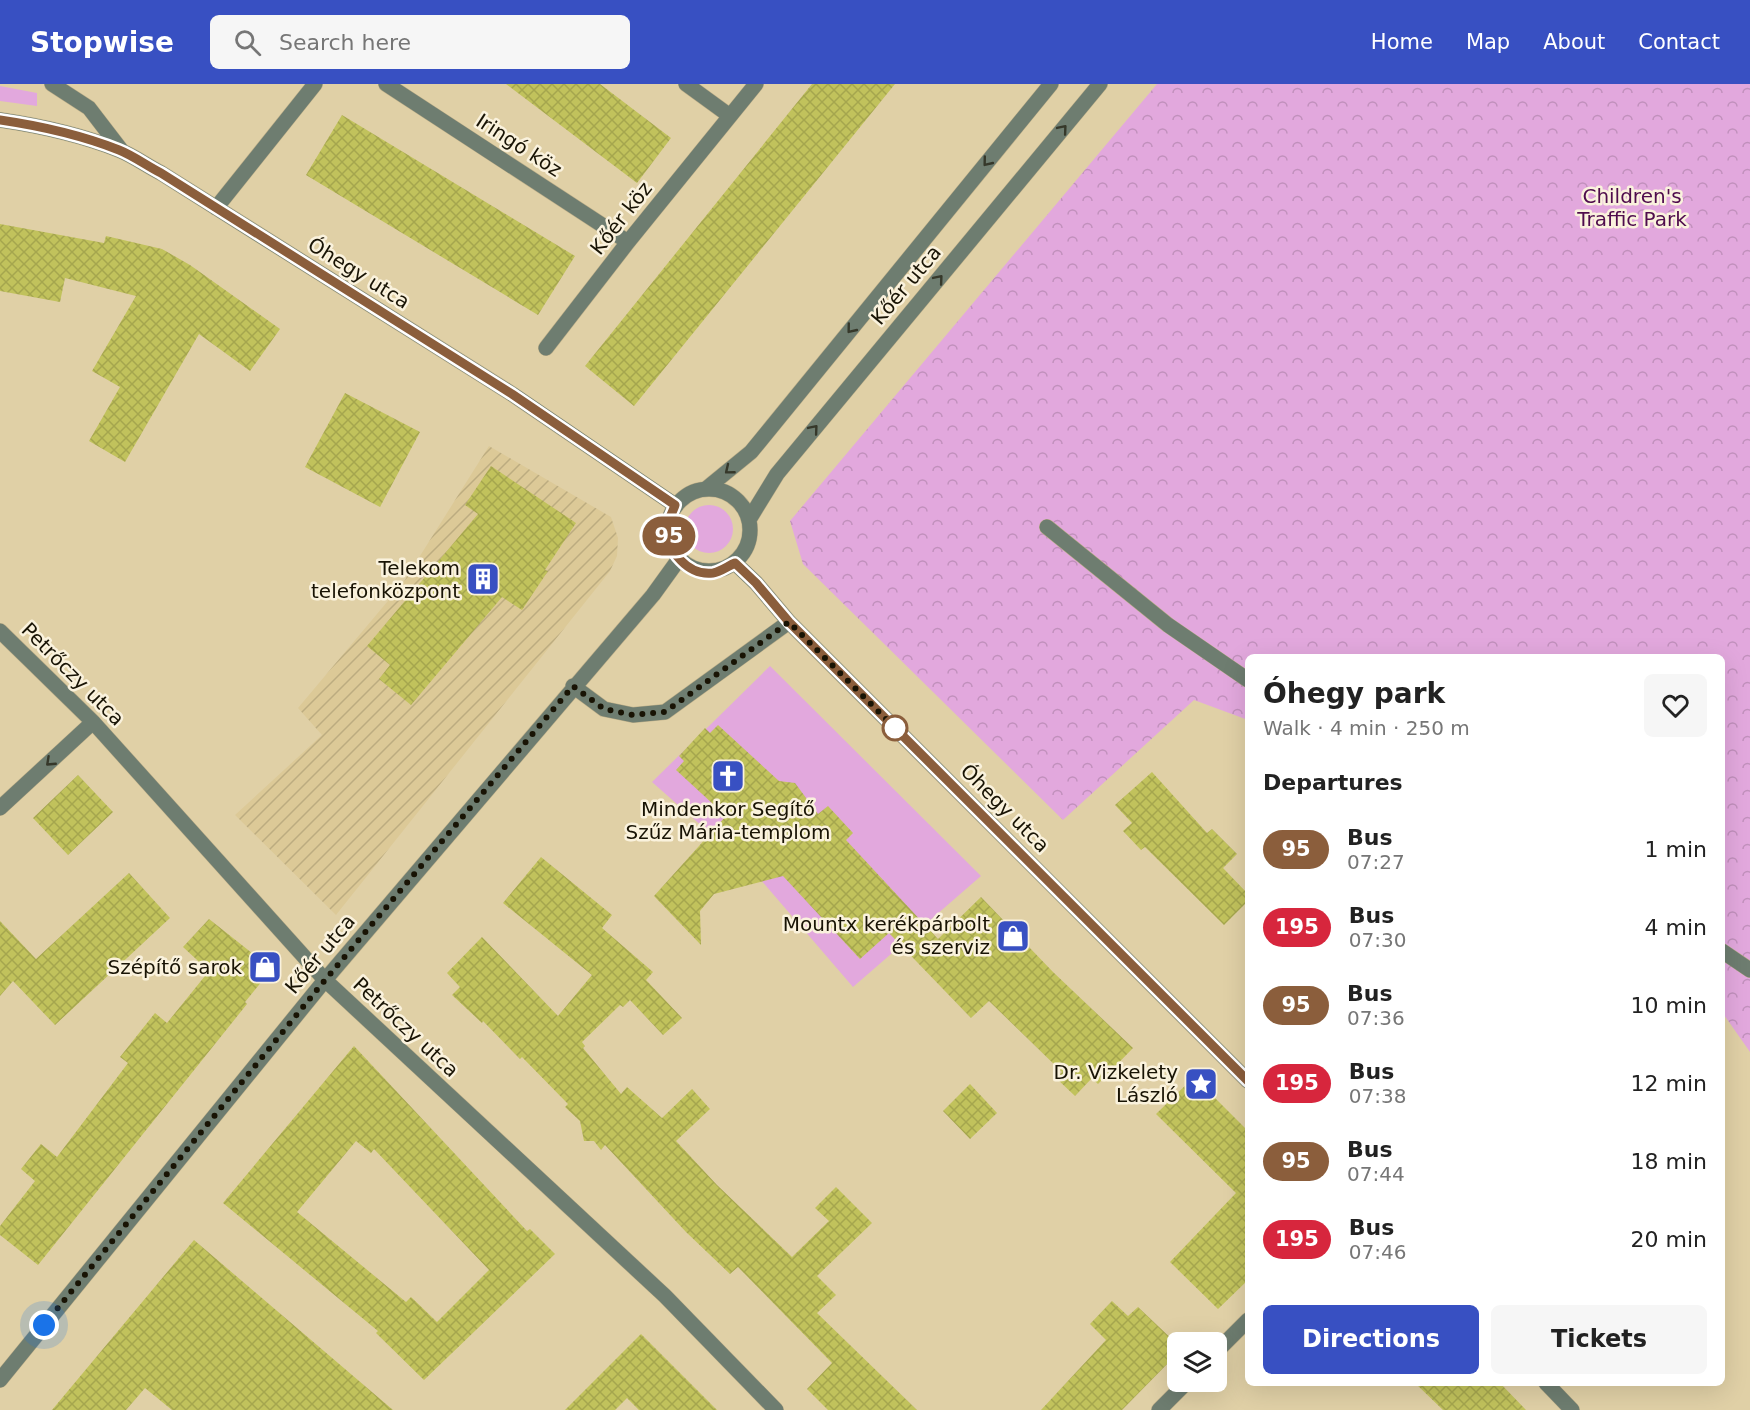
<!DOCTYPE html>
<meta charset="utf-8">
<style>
:root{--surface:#fff;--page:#f6f6f6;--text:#222;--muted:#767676;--accent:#3850c2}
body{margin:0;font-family:"DejaVu Sans",sans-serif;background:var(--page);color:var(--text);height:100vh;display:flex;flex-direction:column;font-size:22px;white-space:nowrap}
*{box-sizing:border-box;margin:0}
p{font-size:20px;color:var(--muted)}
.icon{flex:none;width:33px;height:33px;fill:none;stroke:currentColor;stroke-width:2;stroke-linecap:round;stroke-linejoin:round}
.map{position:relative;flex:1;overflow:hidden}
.details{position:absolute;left:1245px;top:570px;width:480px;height:732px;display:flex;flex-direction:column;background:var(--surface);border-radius:9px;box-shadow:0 6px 24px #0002}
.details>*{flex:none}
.badge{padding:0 12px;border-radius:20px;font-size:21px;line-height:39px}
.tools{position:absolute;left:1167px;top:1248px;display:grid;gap:12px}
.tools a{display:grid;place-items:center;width:60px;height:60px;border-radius:9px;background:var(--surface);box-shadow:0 6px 24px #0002;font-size:30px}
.you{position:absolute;width:30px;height:30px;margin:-15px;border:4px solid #fff;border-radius:50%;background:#1a73e8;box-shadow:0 0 0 9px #1a73e833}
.map>.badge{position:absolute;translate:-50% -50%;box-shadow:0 0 0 3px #fff}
h2{padding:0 18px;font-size:22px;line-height:54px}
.round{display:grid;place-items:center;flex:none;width:63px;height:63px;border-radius:9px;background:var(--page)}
.head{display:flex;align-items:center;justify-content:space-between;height:102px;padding:0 18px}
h1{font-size:28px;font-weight:700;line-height:45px}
.action{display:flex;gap:12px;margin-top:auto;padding:12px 18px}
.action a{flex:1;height:69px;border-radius:9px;background:var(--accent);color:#fff;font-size:24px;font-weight:700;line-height:69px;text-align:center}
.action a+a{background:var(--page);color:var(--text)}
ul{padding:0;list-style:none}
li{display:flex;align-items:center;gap:18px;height:78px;padding:0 18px}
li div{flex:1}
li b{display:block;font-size:22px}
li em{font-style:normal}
li .badge{min-width:66px;font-weight:700;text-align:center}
header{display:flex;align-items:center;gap:36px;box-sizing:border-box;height:84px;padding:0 30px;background:var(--accent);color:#fff}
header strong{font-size:28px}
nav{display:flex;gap:33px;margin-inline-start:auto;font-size:21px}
.search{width:420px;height:54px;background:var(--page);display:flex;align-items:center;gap:15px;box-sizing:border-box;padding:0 21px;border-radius:9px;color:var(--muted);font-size:22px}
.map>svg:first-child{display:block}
.industrial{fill:url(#industrial-furrows)}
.green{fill:#e2a8dd}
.park{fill:url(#park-crowns)}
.building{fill:url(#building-cross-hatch);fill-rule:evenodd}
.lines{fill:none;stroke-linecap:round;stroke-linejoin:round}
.minor-casing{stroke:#bcae89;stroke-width:16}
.minor{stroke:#6e7d70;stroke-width:15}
.oneway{stroke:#36382a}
.line-casing{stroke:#fff;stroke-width:14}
.line{stroke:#8b5e3c;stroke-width:9}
.walk{stroke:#181304;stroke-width:6;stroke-dasharray:0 10.8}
.stop-dot{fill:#fff;stroke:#8b5e3c;stroke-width:3}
.labels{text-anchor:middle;stroke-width:5;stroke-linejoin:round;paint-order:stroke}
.street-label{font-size:20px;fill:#181304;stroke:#faf2dd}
.park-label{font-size:20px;fill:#4f0c4d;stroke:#faf2dd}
.poi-label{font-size:20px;fill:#181304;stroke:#faf2dd;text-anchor:end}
</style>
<header>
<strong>Stopwise</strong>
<div class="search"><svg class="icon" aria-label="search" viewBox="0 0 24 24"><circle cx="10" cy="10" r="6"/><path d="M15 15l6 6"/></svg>Search here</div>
<nav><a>Home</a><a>Map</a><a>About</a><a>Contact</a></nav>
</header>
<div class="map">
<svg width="1750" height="1326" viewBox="0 0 1750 1326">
<defs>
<pattern id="industrial-furrows" width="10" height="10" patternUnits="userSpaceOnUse" patternTransform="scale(1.5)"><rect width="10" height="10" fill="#dcc997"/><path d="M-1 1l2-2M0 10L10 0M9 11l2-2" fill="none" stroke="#bcac80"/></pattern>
<pattern id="park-crowns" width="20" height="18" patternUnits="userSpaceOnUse" patternTransform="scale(1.5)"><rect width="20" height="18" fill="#e2a8dd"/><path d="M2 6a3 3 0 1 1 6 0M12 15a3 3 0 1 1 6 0" fill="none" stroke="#c190bc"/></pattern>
<pattern id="building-cross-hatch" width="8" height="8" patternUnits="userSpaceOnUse" patternTransform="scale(1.5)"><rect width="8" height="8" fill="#c1c25c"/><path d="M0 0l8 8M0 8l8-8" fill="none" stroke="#a5a64e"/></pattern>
</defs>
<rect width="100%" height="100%" fill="#e0d0a6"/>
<!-- industrial -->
<path class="industrial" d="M 489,362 L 611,433 L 618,454 L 617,472 L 610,487 L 336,831 L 235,731 L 322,651 L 298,624 L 403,499 Z"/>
<!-- green -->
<path class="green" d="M 0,2 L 37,9 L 37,22 L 0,17 Z
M685 445a24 24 0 1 1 48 0a24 24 0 1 1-48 0Z
M 770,582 L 981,792 L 853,903 L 755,789 L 652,698 Z"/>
<!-- park -->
<path class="park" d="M 1157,0 L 1750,0 L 1750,968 L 1722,928 L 1722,573 L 1248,573 L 1248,636 L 1194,616 L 1063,736 L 803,480 L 790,437 Z"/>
<!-- building -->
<path class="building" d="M 506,0 L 600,0 L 671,54 L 637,99 Z
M 812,0 L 895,0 L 634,322 L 585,282 Z
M 342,31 L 575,172 L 538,231 L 306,91 Z
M 0,140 L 104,159 L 106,152 L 162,165 L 190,181 L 280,245 L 250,287 L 199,250 L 125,378 L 89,357 L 120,303 L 92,287 L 136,212 L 65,194 L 60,218 L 0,207 Z
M 345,309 L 420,348 L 380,423 L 305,383 Z
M 491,382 L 576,439 L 545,486 L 548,487 L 522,526 L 502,513 L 411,621 L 379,595 L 390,581 L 367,562 L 478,430 L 465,421 Z
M 718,641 L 779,697 L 795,699 L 818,730 L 828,722 L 853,749 L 846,756 L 938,855 L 981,813 L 1053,888 L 1133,964 L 1098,1000 L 1092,994 L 1075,1012 L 1056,994 L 1062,988 L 989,917 L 971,934 L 889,849 L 860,875 L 783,792 L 714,810 L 700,827 L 701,861 L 654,812 L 726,732 L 676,686 L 684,677 L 679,672 L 705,644 L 710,649 Z
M 1152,688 L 1207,749 L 1212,745 L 1237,770 L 1223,784 L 1248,810 L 1248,817 L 1224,841 L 1145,763 L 1141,766 L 1123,747 L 1132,739 L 1115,721 Z
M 78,691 L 113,728 L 68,771 L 33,734 Z
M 541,773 L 612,831 L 602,844 L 653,888 L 646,896 L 682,934 L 663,951 L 630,916 L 623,923 L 620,921 L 582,958 L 585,962 L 583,964 L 621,1010 L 627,1003 L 662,1034 L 692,1005 L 710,1025 L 676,1057 L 717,1101 L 792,1173 L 829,1137 L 815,1124 L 836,1103 L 872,1139 L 817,1192 L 836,1211 L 817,1229 L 917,1326 L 828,1326 L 807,1305 L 832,1279 L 738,1183 L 730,1190 L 686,1148 L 605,1061 L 601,1066 L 594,1057 L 584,1057 L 580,1037 L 565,1023 L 568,1020 L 522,973 L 520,975 L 483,937 L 482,939 L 452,911 L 460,903 L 447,889 L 482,853 L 558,932 L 592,891 L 503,819 Z
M 129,789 L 170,834 L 55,941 L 13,897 L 0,912 L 0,837 L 36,875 Z
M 209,835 L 272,885 L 245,918 L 247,920 L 38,1181 L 0,1151 L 0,1142 L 35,1097 L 21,1085 L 41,1060 L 57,1073 L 128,979 L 120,973 L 155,929 L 167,939 L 209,887 L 183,863 Z
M 354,962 L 527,1147 L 530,1145 L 555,1170 L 424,1296 L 376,1249 L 378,1247 L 223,1119 ZM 356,1057 L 371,1069 L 374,1065 L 489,1186 L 437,1238 L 411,1213 L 406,1218 L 297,1128 Z
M 1194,993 L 1248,1047 L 1248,1196 L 1218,1225 L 1170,1178 L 1236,1109 L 1156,1030 Z
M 970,1000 L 997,1029 L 970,1055 L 943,1027 Z
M 194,1156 L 393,1326 L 172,1326 L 145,1304 L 126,1326 L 52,1326 Z
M 1112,1217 L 1128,1232 L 1138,1223 L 1178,1261 L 1178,1269 L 1122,1326 L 1041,1326 L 1106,1256 L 1090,1240 Z
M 641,1250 L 717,1326 L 639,1326 L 627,1314 L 615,1326 L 565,1326 Z
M 1415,1299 L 1500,1299 L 1526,1326 L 1443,1326 Z"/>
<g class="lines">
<defs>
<path id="minor" d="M 52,0 L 89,24 L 122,67
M 386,0 L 628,158
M 686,0 L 730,32
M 0,36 C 41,42 81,51 119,66 C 134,72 147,82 161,89 L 512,310 L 675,421
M 216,124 L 315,0
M 546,264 L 628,158 L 756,0
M 707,404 L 751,368 L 1051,0
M668 446a41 41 0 1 1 82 0a41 41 0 1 1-82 0Z
M 750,434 L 777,390 L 1100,0
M 1047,443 L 1168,541 L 1248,596
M 735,479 L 756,499 L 789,538 L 1248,997
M 0,547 L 93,638 L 325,896 L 665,1212 L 776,1326
M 573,602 L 604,625 L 633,631 L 665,628 L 789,538
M 0,724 L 93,638
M 1722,867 L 1750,886
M 1216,1268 L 1248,1236
M 0,1296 L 325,896 L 653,511 L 679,475
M 1546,1299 L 1572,1326
M 1159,1326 L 1187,1298"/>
</defs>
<!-- minor casing -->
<use href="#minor" class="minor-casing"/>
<!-- minor -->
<use href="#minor" class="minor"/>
</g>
<!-- one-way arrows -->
<defs><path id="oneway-chevron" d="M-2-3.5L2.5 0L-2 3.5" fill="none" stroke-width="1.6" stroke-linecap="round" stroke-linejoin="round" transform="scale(1.5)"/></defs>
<g class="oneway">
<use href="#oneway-chevron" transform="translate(1063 45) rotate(-50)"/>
<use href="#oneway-chevron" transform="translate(987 78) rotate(129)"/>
<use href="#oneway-chevron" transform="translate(939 195) rotate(-50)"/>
<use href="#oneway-chevron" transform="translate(851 245) rotate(129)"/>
<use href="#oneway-chevron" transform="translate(814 345) rotate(-50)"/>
<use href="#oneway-chevron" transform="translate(729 386) rotate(141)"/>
<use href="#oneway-chevron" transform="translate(50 678) rotate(137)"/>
</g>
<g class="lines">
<defs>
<path id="line" d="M 0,36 C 41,42 81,51 119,66 C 134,72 147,82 161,89 L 512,310 L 675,421 C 673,428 667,437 667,444 C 667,467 688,492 713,489 C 720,488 728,482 735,479 L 756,499 L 789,538 L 1248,997"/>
</defs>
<!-- line casing -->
<use href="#line" class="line-casing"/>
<!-- line -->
<use href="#line" class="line"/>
<!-- walk -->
<path class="walk" d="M 44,1241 L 325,896 L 573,602 L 604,625 L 633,631 L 665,628 L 789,538 L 895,644"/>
</g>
<!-- icons -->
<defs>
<symbol id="building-square" viewBox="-11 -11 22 22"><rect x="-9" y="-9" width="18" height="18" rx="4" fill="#3850c2" stroke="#faf2dd"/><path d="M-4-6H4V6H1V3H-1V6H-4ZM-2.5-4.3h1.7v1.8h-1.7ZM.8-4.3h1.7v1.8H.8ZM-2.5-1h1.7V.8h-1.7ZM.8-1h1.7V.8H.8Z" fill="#fff"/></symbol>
<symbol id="church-square" viewBox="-11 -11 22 22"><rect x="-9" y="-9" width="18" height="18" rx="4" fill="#3850c2" stroke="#faf2dd"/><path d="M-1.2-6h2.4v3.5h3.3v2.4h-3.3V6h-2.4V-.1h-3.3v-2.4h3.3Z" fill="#fff"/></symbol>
<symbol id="shop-square" viewBox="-11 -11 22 22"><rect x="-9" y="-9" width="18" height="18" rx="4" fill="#3850c2" stroke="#faf2dd"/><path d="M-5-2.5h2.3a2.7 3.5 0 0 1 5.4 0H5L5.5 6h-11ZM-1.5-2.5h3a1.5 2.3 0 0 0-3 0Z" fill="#fff"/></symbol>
<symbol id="sight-square" viewBox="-11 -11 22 22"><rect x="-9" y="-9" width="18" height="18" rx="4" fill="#3850c2" stroke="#faf2dd"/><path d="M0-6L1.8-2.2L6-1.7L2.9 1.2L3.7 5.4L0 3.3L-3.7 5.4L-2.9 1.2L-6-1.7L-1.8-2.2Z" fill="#fff"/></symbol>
</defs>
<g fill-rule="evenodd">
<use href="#building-square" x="464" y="476" width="38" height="38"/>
<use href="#church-square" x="709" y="673" width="38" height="38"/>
<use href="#shop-square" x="994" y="833" width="38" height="38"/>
<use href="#shop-square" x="246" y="864" width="38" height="38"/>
<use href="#sight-square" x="1182" y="981" width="38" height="38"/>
</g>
<!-- markers -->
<circle class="stop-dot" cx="895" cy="644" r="12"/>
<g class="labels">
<!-- street labels -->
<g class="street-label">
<text transform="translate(519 61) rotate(33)" y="7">Iringó köz</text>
<text transform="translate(621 134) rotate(-52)" y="7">Kőér köz</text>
<text transform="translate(359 189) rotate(32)" y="7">Óhegy utca</text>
<text transform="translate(906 201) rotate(-50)" y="7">Kőér utca</text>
<text transform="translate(73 590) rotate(45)" y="7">Petrőczy utca</text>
<text transform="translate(1005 724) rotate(45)" y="7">Óhegy utca</text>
<text transform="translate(320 870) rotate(-50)" y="7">Kőér utca</text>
<text transform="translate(406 943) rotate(43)" y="7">Petrőczy utca</text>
</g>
<!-- park labels -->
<g class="park-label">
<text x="1632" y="119">Children's<tspan x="1632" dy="23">Traffic Park</tspan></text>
</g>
<!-- poi labels -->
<g class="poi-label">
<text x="460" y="491">Telekom<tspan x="460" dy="23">telefonközpont</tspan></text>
<text x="728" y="732" text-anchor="middle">Mindenkor Segítő<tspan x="728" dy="23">Szűz Mária-templom</tspan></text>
<text x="990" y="847">Mountx kerékpárbolt<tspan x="990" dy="23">és szerviz</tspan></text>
<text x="242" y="890">Szépítő sarok</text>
<text x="1178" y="995">Dr. Vizkelety<tspan x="1178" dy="23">László</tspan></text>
</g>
</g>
</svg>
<div class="tools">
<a><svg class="icon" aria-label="layers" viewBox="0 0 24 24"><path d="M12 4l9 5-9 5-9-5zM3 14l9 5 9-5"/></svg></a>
</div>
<div class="you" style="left:44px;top:1241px"></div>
<b class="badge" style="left:669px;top:452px;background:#8b5e3c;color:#fff">95</b>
<section class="details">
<div class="head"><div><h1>Óhegy park</h1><p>Walk · 4 min · 250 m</p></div><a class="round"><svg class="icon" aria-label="heart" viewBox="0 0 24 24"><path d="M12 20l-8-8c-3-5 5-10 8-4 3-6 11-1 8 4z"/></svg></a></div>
<h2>Departures</h2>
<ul>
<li><span class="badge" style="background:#8b5e3c;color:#fff">95</span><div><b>Bus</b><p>07:27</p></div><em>1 min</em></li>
<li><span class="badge" style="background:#d7263d;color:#fff">195</span><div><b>Bus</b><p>07:30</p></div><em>4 min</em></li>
<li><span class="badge" style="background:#8b5e3c;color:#fff">95</span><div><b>Bus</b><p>07:36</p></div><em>10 min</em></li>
<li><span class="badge" style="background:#d7263d;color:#fff">195</span><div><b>Bus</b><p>07:38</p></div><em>12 min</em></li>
<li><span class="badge" style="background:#8b5e3c;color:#fff">95</span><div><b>Bus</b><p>07:44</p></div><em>18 min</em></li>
<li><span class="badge" style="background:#d7263d;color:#fff">195</span><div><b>Bus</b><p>07:46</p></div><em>20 min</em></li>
</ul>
<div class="action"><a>Directions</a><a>Tickets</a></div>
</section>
</div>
